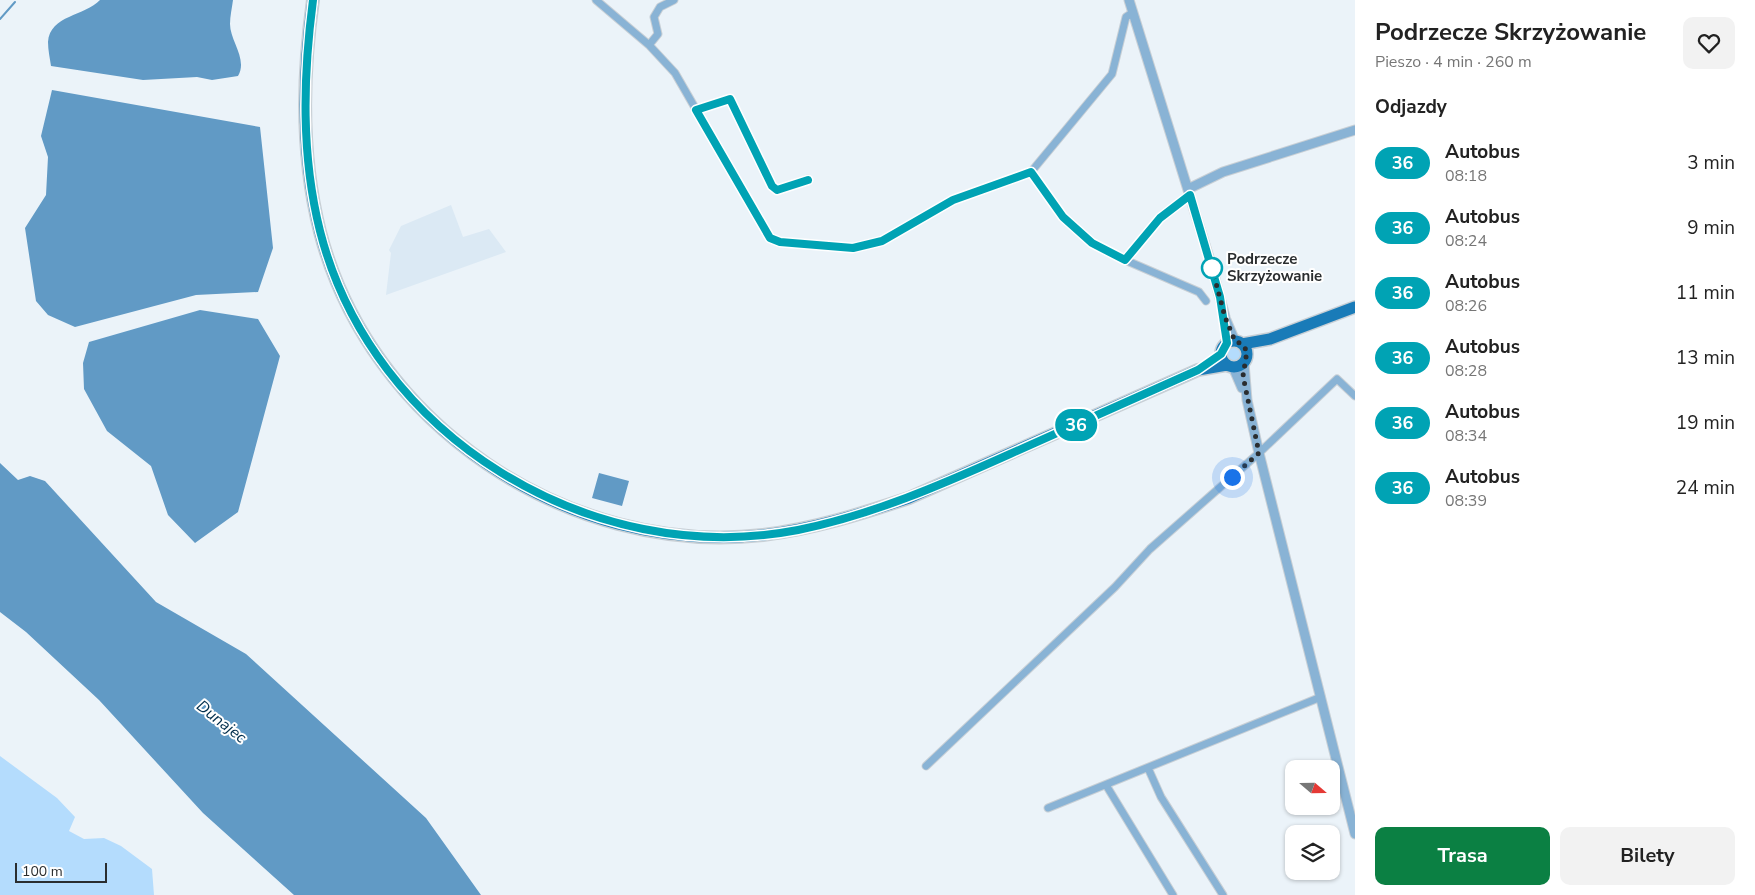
<!DOCTYPE html>
<html lang="pl">
<meta charset="utf-8">
<style>
:root{--surface:#fff;--page:#f2f2f2;--text:#222;--muted:#767676;--accent:#0b8043}
body{margin:0;font-family:"Nunito Sans",sans-serif;background:var(--page);color:var(--text);height:100vh;display:flex;flex-direction:column;font-size:19px;white-space:nowrap}
*{box-sizing:border-box;margin:0}
p{font-size:16px;color:var(--muted)}
.icon{flex:none;width:28px;height:28px;fill:none;stroke:currentColor;stroke-width:2;stroke-linecap:round;stroke-linejoin:round}
.map{position:relative;flex:1;overflow:hidden}
.sheet{display:flex;flex-direction:column;background:var(--surface);width:400px}
.sheet>*{flex:none}
.badge{padding:0 10px;border-radius:16px;font-size:18px;line-height:32px}
.needle{width:32px;rotate:110deg}
.controls{position:absolute;left:1285px;top:760px;display:grid;gap:10px}
.controls a{display:grid;place-items:center;width:55px;height:55px;border-radius:10px;background:var(--surface);box-shadow:0 1px 4px #0004;font-size:25px}
.scale{position:absolute;left:15px;bottom:12px;width:92px;box-sizing:border-box;padding-left:5px;border:2px solid #2a2d2f;border-top:0;font-size:14px;line-height:18px;white-space:nowrap;color:#2a2d2f;-webkit-text-stroke:4px #fff;paint-order:stroke}
.you{position:absolute;width:25px;height:25px;margin:-12px;border:4px solid #fff;border-radius:50%;background:#1a73e8;box-shadow:0 0 0 8px #1a73e833}
.map>.badge{position:absolute;translate:-50% -50%;box-shadow:0 0 0 2px #fff}
h2{padding:0 20px;font-size:19px;line-height:45px}
.round{display:grid;place-items:center;flex:none;width:52px;height:52px;border-radius:10px;background:var(--page)}
.summary{display:flex;align-items:center;justify-content:space-between;height:85px;padding:0 20px}
h1{font-size:24px;font-weight:700;line-height:38px}
.primary-button{display:flex;gap:10px;margin-top:auto;padding:10px 20px}
.primary-button a{flex:1;height:58px;border-radius:10px;background:var(--accent);color:#fff;font-size:20px;font-weight:700;line-height:58px;text-align:center}
.primary-button a+a{background:var(--page);color:var(--text)}
ul{padding:0;list-style:none}
li{display:flex;align-items:center;gap:15px;height:65px;padding:0 20px}
li div{flex:1}
li b{display:block;font-size:19px}
li em{font-style:normal}
li .badge{min-width:55px;font-weight:700;text-align:center}
main{display:flex;flex:1;min-height:0}
.map>svg:first-child{display:block}
.built{fill:#dbe9f4}
.green{fill:#b4dcfd}
.water{fill:#619ac5}
.lines{fill:none;stroke-linecap:round;stroke-linejoin:round}
.stream{stroke:#619ac5;stroke-width:2}
.minor-casing{stroke:#c8cfd5;stroke-width:9}
.tertiary-casing{stroke:#c8cfd5;stroke-width:11}
.primary-casing{stroke:#c8cfd5;stroke-width:14}
.minor{stroke:#89b3d5;stroke-width:7}
.tertiary{stroke:#89b3d5;stroke-width:9}
.primary{stroke:#197bb8;stroke-width:11}
.line-casing{stroke:#fff;stroke-width:11}
.line{stroke:#00a3b4;stroke-width:8}
.walk{stroke:#2a2d2f;stroke-width:5;stroke-dasharray:0 9}
.stop-dot{fill:#fff;stroke:#00a3b4;stroke-width:2.5}
.labels{text-anchor:middle;stroke-width:4;stroke-linejoin:round;paint-order:stroke}
.stop-label{font-size:15px;font-weight:bold;fill:#2a2d2f;stroke:#fff;text-anchor:start}
.water-label{font-size:16px;font-style:italic;fill:#002e4c;stroke:#fff}
</style>
<main>
<div class="map">
<svg width="1355" height="895" viewBox="0 0 1355 895">
<rect width="100%" height="100%" fill="#ebf3f9"/>
<!-- built -->
<path class="built" d="M 451,205 L 463,237 L 489,229 L 506,252 L 386,295 L 391,253 L 389,250 L 401,226 Z"/>
<!-- green -->
<path class="green" d="M1224 354a10 10 0 1 1 20 0a10 10 0 1 1-20 0Z
M 0,756 L 57,798 L 75,817 L 69,831 L 84,839 L 104,838 L 121,846 L 152,869 L 154,895 L 0,895 Z"/>
<!-- water -->
<path class="water" d="M 100,0 L 233,0 C 232,8 230,16 230,24 C 230,41 248,59 238,76 L 212,80 L 197,77 L 143,80 L 51,66 C 50,59 48,50 48,42 C 50,15 85,16 100,0 Z
M 52,90 L 260,127 L 273,248 L 258,292 L 196,295 L 75,327 L 48,315 L 36,301 L 25,228 L 46,195 L 48,157 L 41,136 Z
M 200,310 L 258,319 L 280,356 L 238,512 L 195,543 L 168,515 L 151,466 L 107,431 L 84,389 L 83,363 L 89,342 Z
M 0,463 L 18,480 L 30,476 L 45,481 L 156,602 L 246,654 L 426,818 L 481,895 L 294,895 L 203,813 L 99,700 L 26,632 L 0,612 Z
M 599,473 L 629,481 L 622,506 L 592,498 Z"/>
<g class="lines">
<!-- stream -->
<path class="stream" d="M 0,19 L 15,2"/>
<defs>
<path id="minor" d="M 596,0 L 649,45 L 675,73 L 770,238 L 780,242 L 853,248 L 882,241 L 953,200 L 1031,172 L 1112,74 L 1126,17 L 1132,13
M 649,45 L 658,34 L 654,17 L 660,7 L 674,0
M 696,110 L 730,99 L 772,186 L 777,190 L 808,179
M 1031,172 L 1063,217 L 1092,243 L 1125,260
M 1190,195 L 1160,218 L 1125,260 L 1199,292 L 1206,301
M 926,766 L 1115,587 L 1150,549 L 1259,453 L 1337,379 L 1355,396
M 1148,768 L 1161,797 L 1223,895
M 1106,785 L 1173,895
M 1048,808 L 1321,697"/>
<path id="tertiary" d="M 1129,0 L 1211,264 L 1225,317 L 1227,343
M 1188,189 L 1223,172 L 1355,130
M 1226,320 L 1235,341
M 1244,363 L 1247,400 L 1259,453 L 1355,834
M 1233,367 L 1242,388"/>
<path id="primary" d="M 313,0 C 302,77 301,157 320,232 C 370,424 567,557 763,535 C 813,529 861,514 909,498 L 1198,370 L 1227,365
M1221 354a13 13 0 1 1 26 0a13 13 0 1 1-26 0Z
M 1242,344 L 1270,339 L 1355,307"/>
</defs>
<!-- minor casing -->
<use href="#minor" class="minor-casing"/>
<!-- tertiary casing -->
<use href="#tertiary" class="tertiary-casing"/>
<!-- primary casing -->
<use href="#primary" class="primary-casing"/>
<!-- minor -->
<use href="#minor" class="minor"/>
<!-- tertiary -->
<use href="#tertiary" class="tertiary"/>
<!-- primary -->
<use href="#primary" class="primary"/>
</g>
<g class="lines">
<defs>
<path id="line" d="M 313,0 C 303,77 301,155 320,231 C 372,436 591,570 798,530 C 872,515 941,485 1010,454 C 1073,426 1135,398 1198,370 L 1221,354 L 1227,343 L 1220,297 L 1190,195 L 1160,218 L 1125,260 L 1092,243 L 1063,217 L 1031,172 L 953,200 L 882,241 L 853,248 L 780,242 L 770,238 L 696,110 L 730,99 L 772,186 L 777,190 L 808,180"/>
</defs>
<!-- line casing -->
<use href="#line" class="line-casing"/>
<!-- line -->
<use href="#line" class="line"/>
<!-- walk -->
<path class="walk" d="M 1212,268 L 1225,317 L 1235,341 L 1242,344 L 1247,351 L 1243,376 L 1259,453 L 1232,477"/>
</g>
<!-- markers -->
<circle class="stop-dot" cx="1212" cy="268" r="10"/>
<g class="labels">
<!-- stop labels -->
<g class="stop-label">
<text x="1227" y="264">Podrzecze<tspan x="1227" dy="17">Skrzyżowanie</tspan></text>
</g>
<!-- water labels -->
<g class="water-label">
<text transform="translate(222 721) rotate(38)" y="6">Dunajec</text>
</g>
</g>
</svg>
<div class="controls">
<a><svg class="needle" viewBox="-14 -14 28 28"><path d="M0-13l5 13h-10z" fill="#e53935"/><path d="M0 13l5-13h-10z" fill="#767676"/></svg></a>
<a><svg class="icon" aria-label="layers" viewBox="0 0 24 24"><path d="M12 4l9 5-9 5-9-5zM3 14l9 5 9-5"/></svg></a>
</div>
<div class="scale">100 m</div>
<div class="you" style="left:1232px;top:477px"></div>
<b class="badge" style="left:1076px;top:425px;background:#00a3b4;color:#fff">36</b>
</div>
<section class="sheet">
<div class="summary"><div><h1>Podrzecze Skrzyżowanie</h1><p>Pieszo · 4 min · 260 m</p></div><a class="round"><svg class="icon" aria-label="heart" viewBox="0 0 24 24"><path d="M12 20l-8-8c-3-5 5-10 8-4 3-6 11-1 8 4z"/></svg></a></div>
<h2>Odjazdy</h2>
<ul>
<li><span class="badge" style="background:#00a3b4;color:#fff">36</span><div><b>Autobus</b><p>08:18</p></div><em>3 min</em></li>
<li><span class="badge" style="background:#00a3b4;color:#fff">36</span><div><b>Autobus</b><p>08:24</p></div><em>9 min</em></li>
<li><span class="badge" style="background:#00a3b4;color:#fff">36</span><div><b>Autobus</b><p>08:26</p></div><em>11 min</em></li>
<li><span class="badge" style="background:#00a3b4;color:#fff">36</span><div><b>Autobus</b><p>08:28</p></div><em>13 min</em></li>
<li><span class="badge" style="background:#00a3b4;color:#fff">36</span><div><b>Autobus</b><p>08:34</p></div><em>19 min</em></li>
<li><span class="badge" style="background:#00a3b4;color:#fff">36</span><div><b>Autobus</b><p>08:39</p></div><em>24 min</em></li>
</ul>
<div class="primary-button"><a>Trasa</a><a>Bilety</a></div>
</section>
</main>
